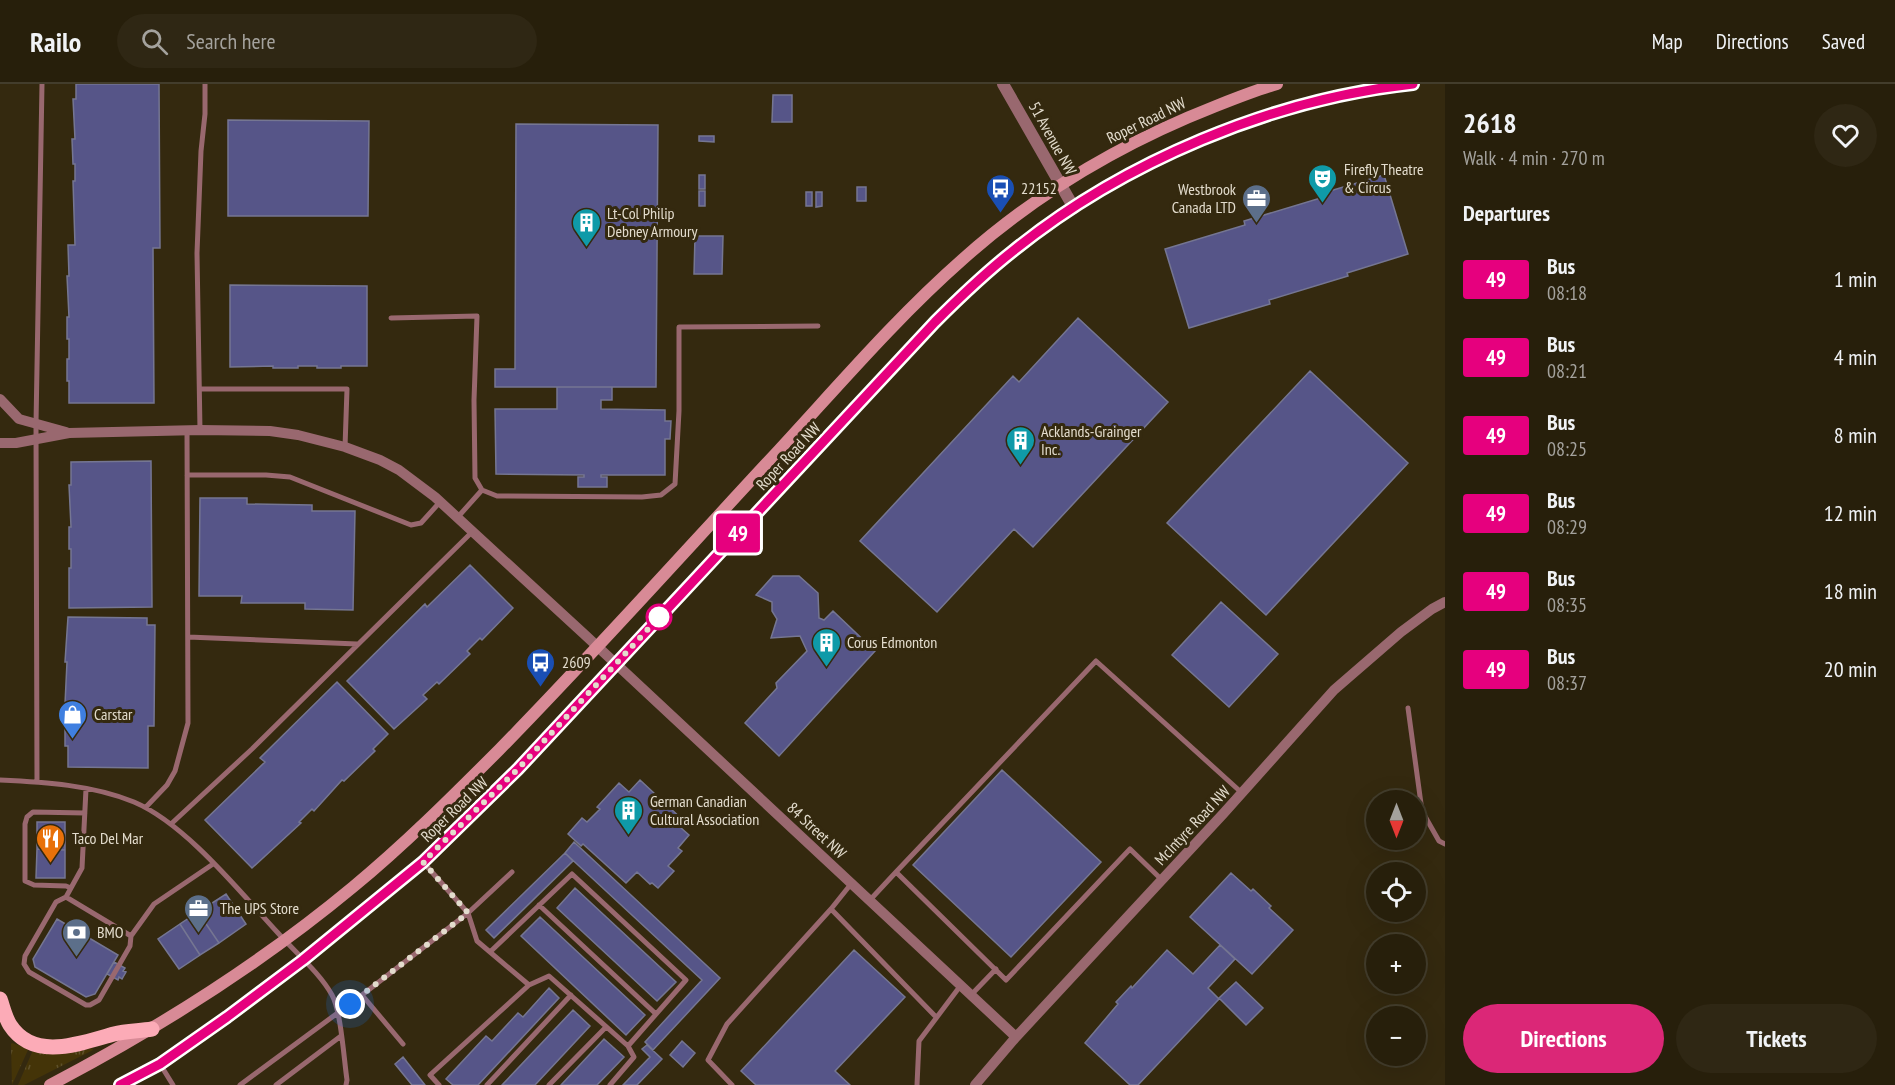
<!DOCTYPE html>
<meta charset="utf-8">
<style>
:root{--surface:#271f0b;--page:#2f2714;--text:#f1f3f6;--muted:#a4a29d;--line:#433d2c;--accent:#db2777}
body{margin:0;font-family:"PT Sans Narrow",sans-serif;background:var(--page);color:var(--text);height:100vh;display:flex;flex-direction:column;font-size:22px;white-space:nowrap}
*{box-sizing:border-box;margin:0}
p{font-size:20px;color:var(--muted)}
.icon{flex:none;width:33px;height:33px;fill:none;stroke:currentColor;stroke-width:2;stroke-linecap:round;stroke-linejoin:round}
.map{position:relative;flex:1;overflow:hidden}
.details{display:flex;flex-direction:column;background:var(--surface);width:450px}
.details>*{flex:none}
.badge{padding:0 12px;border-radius:4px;font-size:21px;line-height:39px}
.needle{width:39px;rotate:180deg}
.buttons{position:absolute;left:1366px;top:706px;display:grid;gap:12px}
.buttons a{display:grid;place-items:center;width:60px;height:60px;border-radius:50%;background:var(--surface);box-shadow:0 6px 24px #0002,0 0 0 2px var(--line);font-size:30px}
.you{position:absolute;width:30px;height:30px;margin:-15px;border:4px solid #fff;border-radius:50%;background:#1a73e8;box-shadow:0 0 0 9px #1a73e833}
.map>.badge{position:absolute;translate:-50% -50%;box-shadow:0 0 0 3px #fff}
h2{padding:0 18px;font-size:22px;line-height:54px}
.round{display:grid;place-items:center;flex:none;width:63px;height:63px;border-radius:32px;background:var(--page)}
.summary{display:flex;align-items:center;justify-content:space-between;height:102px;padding:0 18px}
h1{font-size:28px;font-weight:600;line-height:45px}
.primary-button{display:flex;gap:12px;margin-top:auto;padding:12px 18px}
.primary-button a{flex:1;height:69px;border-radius:36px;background:var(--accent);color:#fff;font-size:24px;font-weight:600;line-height:69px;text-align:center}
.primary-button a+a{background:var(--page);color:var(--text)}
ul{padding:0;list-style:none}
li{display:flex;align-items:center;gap:18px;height:78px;padding:0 18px}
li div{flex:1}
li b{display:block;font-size:22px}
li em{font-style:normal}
li .badge{min-width:66px;font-weight:700;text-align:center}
header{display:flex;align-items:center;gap:36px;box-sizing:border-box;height:84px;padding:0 30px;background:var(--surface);border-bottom:2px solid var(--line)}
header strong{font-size:28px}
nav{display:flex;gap:33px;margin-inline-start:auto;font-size:21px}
.search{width:420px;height:54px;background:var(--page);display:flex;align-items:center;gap:15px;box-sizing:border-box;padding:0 21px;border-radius:33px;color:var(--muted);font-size:22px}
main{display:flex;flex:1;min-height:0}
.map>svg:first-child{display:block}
.grass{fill:url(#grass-tufts)}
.building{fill:#565588;stroke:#757692;stroke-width:1.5}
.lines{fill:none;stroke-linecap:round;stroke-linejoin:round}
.service{stroke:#99686f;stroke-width:5}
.minor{stroke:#99686f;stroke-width:10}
.tertiary{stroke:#99686f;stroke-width:12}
.secondary{stroke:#d88a96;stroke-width:12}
.primary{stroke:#fcabb7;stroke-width:15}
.line-casing{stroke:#fff;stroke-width:14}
.line{stroke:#e6007e;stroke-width:9}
.walk{stroke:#e3dccd;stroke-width:6;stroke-dasharray:0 10.8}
.stop-dot{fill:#fff;stroke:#e6007e;stroke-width:3}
.labels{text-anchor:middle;stroke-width:6;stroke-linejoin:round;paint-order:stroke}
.street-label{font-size:16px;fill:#e3dccd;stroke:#34290f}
.poi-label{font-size:16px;fill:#e3dccd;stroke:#34290f;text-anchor:start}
</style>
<header>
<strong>Railo</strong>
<div class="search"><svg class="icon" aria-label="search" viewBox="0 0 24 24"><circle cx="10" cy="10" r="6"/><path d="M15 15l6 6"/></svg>Search here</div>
<nav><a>Map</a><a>Directions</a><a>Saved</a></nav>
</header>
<main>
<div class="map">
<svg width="1445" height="1001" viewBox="0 0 1445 1001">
<defs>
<pattern id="grass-tufts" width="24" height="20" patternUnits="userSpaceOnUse" patternTransform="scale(1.5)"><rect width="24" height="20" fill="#443408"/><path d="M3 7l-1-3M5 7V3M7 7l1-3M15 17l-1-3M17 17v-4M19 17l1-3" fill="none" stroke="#5f512b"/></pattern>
</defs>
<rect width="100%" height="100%" fill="#34290f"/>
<!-- grass -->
<path class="grass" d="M 12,959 L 27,964 L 28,966 L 12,1001 L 11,960 Z
M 92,964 L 93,966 L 24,1001 L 18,1001 L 33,966 C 54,972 72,970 92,964 Z"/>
<!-- building -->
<path class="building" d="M 76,0 L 159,0 L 160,164 L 153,164 L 154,319 L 69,319 L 69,297 L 67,297 L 67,275 L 69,275 L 69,255 L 67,255 L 67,233 L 69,233 L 67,192 L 69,192 L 68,161 L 75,161 L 73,97 L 75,97 L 75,80 L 73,80 L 72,55 L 75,55 L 73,15 L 76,15 Z
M 773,11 L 792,11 L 792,38 L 772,38 Z
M 228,36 L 369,37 L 368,132 L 228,132 Z
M 516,40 L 658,41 L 656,303 L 495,303 L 495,285 L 515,285 Z
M 699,52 L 714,52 L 714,58 L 699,57 Z
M 699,91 L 705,91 L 705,105 L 699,105 Z
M 1384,91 L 1408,170 L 1347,189 L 1348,192 L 1269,216 L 1270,220 L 1189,244 L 1165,165 L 1245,141 L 1244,137 L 1324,113 L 1323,109 Z
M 857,103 L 866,103 L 866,117 L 857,117 Z
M 699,107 L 705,107 L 705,122 L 699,122 Z
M 806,108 L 812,108 L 812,122 L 806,122 Z
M 816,108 L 822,108 L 822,122 L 816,123 Z
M 695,152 L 723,152 L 722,190 L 694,190 Z
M 230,201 L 367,202 L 367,282 L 341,282 L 341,284 L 317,284 L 317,282 L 298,282 L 298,284 L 273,284 L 273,282 L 230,283 Z
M 1078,234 L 1168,318 L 1033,463 L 1014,445 L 937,528 L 860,457 L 1013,292 L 1019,298 Z
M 1310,287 L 1408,379 L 1266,531 L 1167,439 Z
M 557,303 L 612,303 L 612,316 L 601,316 L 601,325 L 665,326 L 665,337 L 671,337 L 670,355 L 665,355 L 665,391 L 601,391 L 601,393 L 607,393 L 607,403 L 578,403 L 578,393 L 584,393 L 584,391 L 496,390 L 495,325 L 557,325 Z
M 151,377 L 152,523 L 69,524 L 69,484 L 71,484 L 71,465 L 69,465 L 69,443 L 71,443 L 69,401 L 71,401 L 71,378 Z
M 200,414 L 247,414 L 247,420 L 312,421 L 312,427 L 355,427 L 353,526 L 305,525 L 305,519 L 241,519 L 242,512 L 199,512 Z
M 470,481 L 513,524 L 482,556 L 480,554 L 467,567 L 470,570 L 439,600 L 437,598 L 423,611 L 427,615 L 394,645 L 347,597 L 425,520 L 427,523 Z
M 773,492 L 799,492 L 818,509 L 819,534 L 824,536 L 833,527 L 875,567 L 779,672 L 745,639 L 777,604 L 776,599 L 807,567 L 800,552 L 771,554 L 777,535 L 772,527 L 772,518 L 756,511 Z
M 1221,518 L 1278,570 L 1229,623 L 1172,571 Z
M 68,533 L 147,534 L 147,541 L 155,541 L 154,642 L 148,642 L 148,684 L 68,683 L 68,662 L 65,662 L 65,638 L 67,638 L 67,620 L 65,620 L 67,578 L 65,578 Z
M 337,598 L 388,650 L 373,665 L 375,667 L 344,697 L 342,696 L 314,727 L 312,725 L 299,738 L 301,739 L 252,784 L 205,736 L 265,678 L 260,674 Z
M 1002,686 L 1101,778 L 1011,873 L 913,781 Z
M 640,696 L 685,738 L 680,743 L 689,751 L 678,764 L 682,767 L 668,782 L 674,787 L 658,804 L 652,799 L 650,800 L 637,788 L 626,799 L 583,760 L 581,762 L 568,750 L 582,734 L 587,738 L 600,725 L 597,723 L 619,699 L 629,708 Z
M 37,738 L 65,738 L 65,766 L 37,765 Z
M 574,758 L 720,894 L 653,966 L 645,958 L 702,896 L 565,769 Z
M 37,765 L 65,766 L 65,794 L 36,794 Z
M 565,769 L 573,777 L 494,854 L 486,846 Z
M 1231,789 L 1251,807 L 1253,805 L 1271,822 L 1269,824 L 1293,846 L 1252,890 L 1190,833 Z
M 575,804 L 676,898 L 657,917 L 557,824 Z
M 226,810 L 246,840 L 219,859 L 198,828 Z
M 198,828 L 219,859 L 200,871 L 180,840 Z
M 540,833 L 645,931 L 626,951 L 521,852 Z
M 57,835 L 118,871 L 95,910 L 86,913 L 35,883 L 33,875 Z
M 180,840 L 200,871 L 179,885 L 158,855 Z
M 1220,861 L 1235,875 L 1208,904 L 1219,915 L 1138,1001 L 1130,1001 L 1085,959 L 1118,920 L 1116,918 L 1131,902 L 1132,904 L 1167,866 L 1193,890 Z
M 854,866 L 905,913 L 835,987 L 850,1001 L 756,1001 L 741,987 Z
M 114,878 L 125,884 L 123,887 L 126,888 L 122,895 L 119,893 L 118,896 L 107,890 Z
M 1236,898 L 1263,924 L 1246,941 L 1219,914 Z
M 549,904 L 559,914 L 478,1001 L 453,1001 L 446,995 L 486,952 L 492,957 L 518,929 L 523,933 Z
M 573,926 L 590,942 L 535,1001 L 502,1001 Z
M 604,955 L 624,973 L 597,1001 L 561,1001 Z
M 682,957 L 695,969 L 683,983 L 670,971 Z
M 647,961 L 662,975 L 637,1001 L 623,1001 L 650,973 L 642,965 Z
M 403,973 L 425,1001 L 412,1001 L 395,980 Z"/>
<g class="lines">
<!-- service -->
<path class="service" d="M 391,234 L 477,232 L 474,316 L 475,394 L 482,406 L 457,434
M 200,305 L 347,305 L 345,363
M 200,346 L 197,169 L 201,67 L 205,30 L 205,0
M 187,391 L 266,391 L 290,393 L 411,441 L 421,439 L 440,418
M 482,406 L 497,412 L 642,413 L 661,411 L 675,400 L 679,327 L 679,243 L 818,242
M 188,553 L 357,560
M 1408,624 L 1422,727 L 1439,757 L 1445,760
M 0,696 C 44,698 93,701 134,718 C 186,740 240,808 278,849 C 295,868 320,889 332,911 C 341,927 344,976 347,996 L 346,1001
M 37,698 L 36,340 L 42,0
M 86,705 L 82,784 L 66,813 L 56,818 L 25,872 L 24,880 L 29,888 L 86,921 L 90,921 L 99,916 L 130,862 L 131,852
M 146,723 L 167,701 L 175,687 L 188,639 L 187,346
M 171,740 L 252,665 L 472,448
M 1162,796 L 1130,765 L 1006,896 L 896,788 L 1096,577 L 1242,709
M 71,804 L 66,802 L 34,801 L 25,797 L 25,740 L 27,733 L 33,728 L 85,729
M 66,813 L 131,852 L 154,820 L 213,780
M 870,816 L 896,788
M 539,821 L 656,930
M 831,825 L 936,933
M 490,868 L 572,790 L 686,896 L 628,962 L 634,973 L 610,1001
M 529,901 L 549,892 L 628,962
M 971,911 L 996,885
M 403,960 L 362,911 L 468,829 L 423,778
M 160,980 L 173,1001
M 240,1001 L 362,911
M 276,1001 L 341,952
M 439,1001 L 430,991 L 529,901 L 477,857 L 468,829 L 512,788
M 487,1001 L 571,911
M 549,1001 L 606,943
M 732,1001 L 708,976 L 727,940 L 831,825 L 851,800
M 917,1001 L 919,957 L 961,901"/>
<!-- minor -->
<path class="minor" d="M 0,315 L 19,335 L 66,348
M 0,359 L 16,359 L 69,349 L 200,346 L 270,347 L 298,351 L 345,363 L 380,376 L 399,386 L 435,413 L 584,550 L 1016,953
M 975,1001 L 1016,953 L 1223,730 L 1334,606 L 1401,548 L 1432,525 L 1445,518"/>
<!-- tertiary -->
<path class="tertiary" d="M 1003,0 L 1074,124"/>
<!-- secondary -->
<path class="secondary" d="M 50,1001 C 157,945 259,881 353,803 C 404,761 452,713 499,666 C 595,568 686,466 779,366 C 839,301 897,233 963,175 C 1037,109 1124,58 1216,22 C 1236,14 1256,6 1277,0
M 120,1001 L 160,980 L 227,933 L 303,876 L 423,778 L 518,685 L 935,238 C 960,213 985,189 1013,167 C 1125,77 1270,16 1413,0"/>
<!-- primary -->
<path class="primary" d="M 0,915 C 3,923 5,933 10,941 C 34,978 81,959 114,950 C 126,947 139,947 152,945"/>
</g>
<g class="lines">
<defs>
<path id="line" d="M 120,1001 L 160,980 L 227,933 L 303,876 L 423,778 L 518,685 L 935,238 C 960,213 985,189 1013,167 C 1123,78 1272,15 1413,0"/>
</defs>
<!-- line casing -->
<use href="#line" class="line-casing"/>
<!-- line -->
<use href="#line" class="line"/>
<!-- walk -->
<path class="walk" d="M 350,920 L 468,829 L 423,778 L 518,685 L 664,528 L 659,533"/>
</g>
<!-- icons -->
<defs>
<symbol id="theatre-pin" viewBox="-11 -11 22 30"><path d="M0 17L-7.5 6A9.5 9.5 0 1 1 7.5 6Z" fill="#0f9aa8" stroke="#34290f"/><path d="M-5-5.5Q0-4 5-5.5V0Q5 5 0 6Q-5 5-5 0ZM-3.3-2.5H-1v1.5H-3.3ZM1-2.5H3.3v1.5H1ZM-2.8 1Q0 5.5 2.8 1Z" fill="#fff"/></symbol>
<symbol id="bus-pin" viewBox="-11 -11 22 30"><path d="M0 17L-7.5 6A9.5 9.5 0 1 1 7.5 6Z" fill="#1a4fb4" stroke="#34290f"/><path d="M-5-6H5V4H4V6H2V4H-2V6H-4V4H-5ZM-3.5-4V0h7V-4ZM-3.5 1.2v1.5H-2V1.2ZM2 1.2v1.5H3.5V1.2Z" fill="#fff"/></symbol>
<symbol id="office-pin" viewBox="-11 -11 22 30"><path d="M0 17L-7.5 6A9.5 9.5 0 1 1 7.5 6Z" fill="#5c6f8a" stroke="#34290f"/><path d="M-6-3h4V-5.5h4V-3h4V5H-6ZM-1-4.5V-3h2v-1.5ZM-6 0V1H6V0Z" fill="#fff"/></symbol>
<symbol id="building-pin" viewBox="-11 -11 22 30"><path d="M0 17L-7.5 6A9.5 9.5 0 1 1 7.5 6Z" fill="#0f9aa8" stroke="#34290f"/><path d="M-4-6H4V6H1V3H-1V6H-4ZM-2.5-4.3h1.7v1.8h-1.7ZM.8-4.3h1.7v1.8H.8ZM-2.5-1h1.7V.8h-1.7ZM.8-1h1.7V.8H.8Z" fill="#fff"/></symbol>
<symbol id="shop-pin" viewBox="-11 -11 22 30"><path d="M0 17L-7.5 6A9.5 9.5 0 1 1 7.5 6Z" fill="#3f7fe0" stroke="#34290f"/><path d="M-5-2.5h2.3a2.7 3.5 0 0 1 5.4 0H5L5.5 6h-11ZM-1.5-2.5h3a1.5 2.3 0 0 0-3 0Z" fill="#fff"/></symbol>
<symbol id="restaurant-pin" viewBox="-11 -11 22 30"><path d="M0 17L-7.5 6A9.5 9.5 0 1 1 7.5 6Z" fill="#e8710a" stroke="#34290f"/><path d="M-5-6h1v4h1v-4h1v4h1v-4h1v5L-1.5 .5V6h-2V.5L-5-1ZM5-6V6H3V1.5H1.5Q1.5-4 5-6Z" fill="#fff"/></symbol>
<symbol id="bank-pin" viewBox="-11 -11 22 30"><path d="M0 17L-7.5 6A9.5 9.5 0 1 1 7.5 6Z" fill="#5c6f8a" stroke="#34290f"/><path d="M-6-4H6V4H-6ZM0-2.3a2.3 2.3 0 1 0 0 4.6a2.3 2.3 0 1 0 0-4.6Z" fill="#fff"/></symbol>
</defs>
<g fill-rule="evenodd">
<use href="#theatre-pin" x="1306" y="78" width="33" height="45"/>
<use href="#bus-pin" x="984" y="88" width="33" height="45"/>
<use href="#office-pin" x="1240" y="98" width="33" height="45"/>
<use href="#building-pin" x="570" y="122" width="33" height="45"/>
<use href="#building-pin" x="1004" y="340" width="33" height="45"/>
<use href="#building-pin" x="810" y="542" width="33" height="45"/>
<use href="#bus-pin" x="524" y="562" width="33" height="45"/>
<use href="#shop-pin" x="56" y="614" width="33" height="45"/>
<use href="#building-pin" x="612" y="710" width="33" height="45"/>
<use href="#restaurant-pin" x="34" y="738" width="33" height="45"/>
<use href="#office-pin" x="182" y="808" width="33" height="45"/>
<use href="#bank-pin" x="60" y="832" width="33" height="45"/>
</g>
<!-- markers -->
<circle class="stop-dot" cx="659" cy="533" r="12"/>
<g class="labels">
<!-- street labels -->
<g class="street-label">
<text transform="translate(1146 36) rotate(-26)" y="6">Roper Road NW</text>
<text transform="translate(1053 54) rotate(61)" y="6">51 Avenue NW</text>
<text transform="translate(788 372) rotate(-47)" y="6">Roper Road NW</text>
<text transform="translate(454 725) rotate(-44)" y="6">Roper Road NW</text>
<text transform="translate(1192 741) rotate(-47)" y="6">McIntyre Road NW</text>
<text transform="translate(817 746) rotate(43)" y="6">84 Street NW</text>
</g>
<!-- poi labels -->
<g class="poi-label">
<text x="1344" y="91">Firefly Theatre<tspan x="1344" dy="18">&amp; Circus</tspan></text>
<text x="1021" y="110">22152</text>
<text x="1236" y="111" text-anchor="end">Westbrook<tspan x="1236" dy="18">Canada LTD</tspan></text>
<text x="607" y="135">Lt-Col Philip<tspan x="607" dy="18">Debney Armoury</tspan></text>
<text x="1041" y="353">Acklands-Grainger<tspan x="1041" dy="18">Inc.</tspan></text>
<text x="847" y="564">Corus Edmonton</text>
<text x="562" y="584">2609</text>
<text x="94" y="636">Carstar</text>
<text x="650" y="723">German Canadian<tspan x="650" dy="18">Cultural Association</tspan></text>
<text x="72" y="760">Taco Del Mar</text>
<text x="220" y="830">The UPS Store</text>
<text x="97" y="854">BMO</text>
</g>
</g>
</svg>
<div class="buttons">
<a><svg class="needle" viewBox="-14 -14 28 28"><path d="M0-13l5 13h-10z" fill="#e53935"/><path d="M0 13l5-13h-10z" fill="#a4a29d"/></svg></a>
<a><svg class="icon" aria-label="locate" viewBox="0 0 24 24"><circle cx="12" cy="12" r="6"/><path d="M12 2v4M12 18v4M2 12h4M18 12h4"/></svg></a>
<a>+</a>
<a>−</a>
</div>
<div class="you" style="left:350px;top:920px"></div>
<b class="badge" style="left:738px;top:449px;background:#e6007e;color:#fff">49</b>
</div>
<section class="details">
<div class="summary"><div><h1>2618</h1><p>Walk · 4 min · 270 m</p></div><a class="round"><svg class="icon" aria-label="heart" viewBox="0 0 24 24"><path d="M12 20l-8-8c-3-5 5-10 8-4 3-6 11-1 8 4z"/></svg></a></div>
<h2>Departures</h2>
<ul>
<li><span class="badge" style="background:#e6007e;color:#fff">49</span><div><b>Bus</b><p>08:18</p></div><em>1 min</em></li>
<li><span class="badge" style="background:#e6007e;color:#fff">49</span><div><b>Bus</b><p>08:21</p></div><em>4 min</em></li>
<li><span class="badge" style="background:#e6007e;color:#fff">49</span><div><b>Bus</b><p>08:25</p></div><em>8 min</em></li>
<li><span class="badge" style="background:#e6007e;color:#fff">49</span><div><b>Bus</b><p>08:29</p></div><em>12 min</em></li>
<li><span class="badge" style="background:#e6007e;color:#fff">49</span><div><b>Bus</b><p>08:35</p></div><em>18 min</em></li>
<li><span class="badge" style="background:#e6007e;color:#fff">49</span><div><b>Bus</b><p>08:37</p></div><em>20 min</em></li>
</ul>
<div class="primary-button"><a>Directions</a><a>Tickets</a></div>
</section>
</main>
